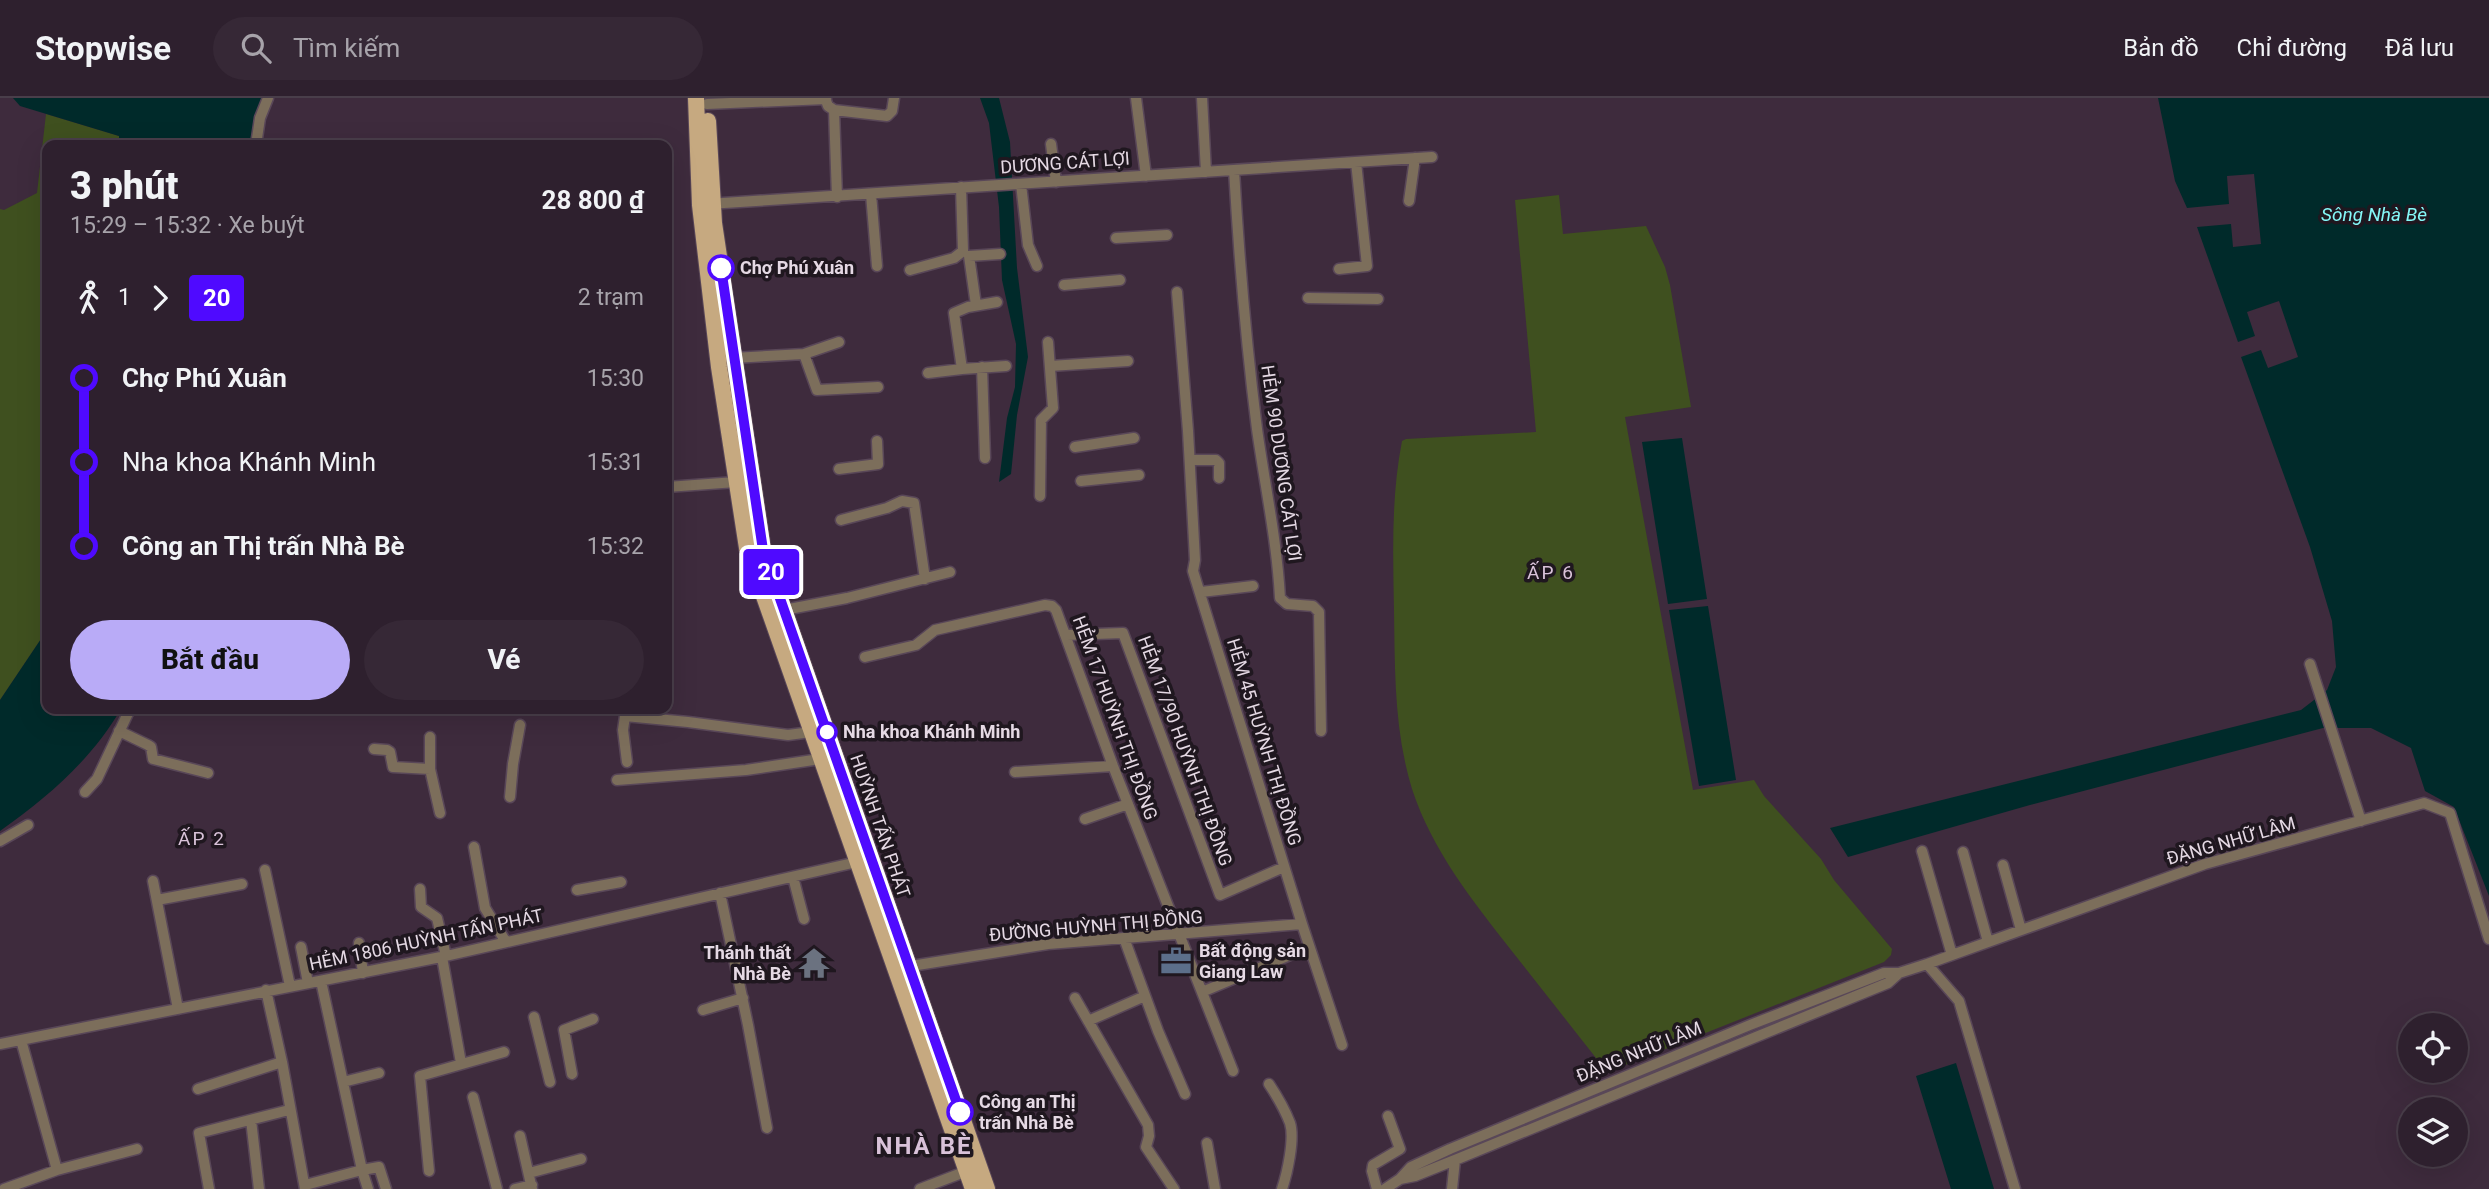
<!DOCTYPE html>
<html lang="vi">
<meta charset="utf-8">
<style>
:root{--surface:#2e202e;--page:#362836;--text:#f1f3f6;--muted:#a7a3aa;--line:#493e4a;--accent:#b9abf7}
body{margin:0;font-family:Roboto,sans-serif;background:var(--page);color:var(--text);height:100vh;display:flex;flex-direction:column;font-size:26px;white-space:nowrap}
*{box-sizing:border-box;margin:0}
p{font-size:23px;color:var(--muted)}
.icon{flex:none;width:38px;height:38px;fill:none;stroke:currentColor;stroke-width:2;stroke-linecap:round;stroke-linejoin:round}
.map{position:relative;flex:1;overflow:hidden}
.sheet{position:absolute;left:42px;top:42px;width:630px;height:574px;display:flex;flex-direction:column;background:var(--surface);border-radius:14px;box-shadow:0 7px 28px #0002,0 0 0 2px var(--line)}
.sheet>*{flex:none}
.badge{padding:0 14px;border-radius:5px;font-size:24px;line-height:46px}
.tools{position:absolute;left:2398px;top:915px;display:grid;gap:14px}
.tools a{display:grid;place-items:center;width:70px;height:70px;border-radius:50%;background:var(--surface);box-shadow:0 7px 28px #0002,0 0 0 2px var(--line);font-size:35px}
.map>.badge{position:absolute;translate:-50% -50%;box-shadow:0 0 0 4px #fff}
.legs{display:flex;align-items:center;gap:10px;height:77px;padding:0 28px;font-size:23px}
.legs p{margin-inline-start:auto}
.head{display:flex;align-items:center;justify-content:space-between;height:119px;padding:0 28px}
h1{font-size:38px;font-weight:800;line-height:52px}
.action{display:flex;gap:14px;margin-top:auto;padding:14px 28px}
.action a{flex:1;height:80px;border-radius:42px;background:var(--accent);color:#111;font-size:28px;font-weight:800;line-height:80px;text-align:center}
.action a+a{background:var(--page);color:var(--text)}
ul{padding:0 28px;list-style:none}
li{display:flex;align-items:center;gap:24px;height:84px;font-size:26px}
li i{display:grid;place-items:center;width:10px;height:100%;margin:0 9px;background:currentColor}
li i::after{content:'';width:18px;height:18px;margin:-9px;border:5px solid;border-radius:50%;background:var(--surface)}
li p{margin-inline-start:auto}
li:first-child i{background:linear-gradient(#0000 50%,currentColor 0)}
li:last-child i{background:linear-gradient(currentColor 50%,#0000 0)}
header{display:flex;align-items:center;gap:42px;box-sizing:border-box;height:98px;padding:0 35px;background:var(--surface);border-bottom:2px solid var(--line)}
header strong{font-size:33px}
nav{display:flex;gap:38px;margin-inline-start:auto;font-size:24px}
.search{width:490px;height:63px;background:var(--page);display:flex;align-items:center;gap:18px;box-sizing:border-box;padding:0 24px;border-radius:38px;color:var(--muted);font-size:26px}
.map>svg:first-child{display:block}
.green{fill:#3f501f}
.water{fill:#002a2a}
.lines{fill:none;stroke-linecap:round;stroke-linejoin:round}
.minor-casing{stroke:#594758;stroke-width:13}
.primary-casing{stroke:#594758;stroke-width:18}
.minor{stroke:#7c6e5b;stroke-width:10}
.primary{stroke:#c6a980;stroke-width:16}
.line-1-casing{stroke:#fff;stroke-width:16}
.line-1{stroke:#4f0aff;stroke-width:10}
.stop-1-dot{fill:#fff;stroke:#4f0aff;stroke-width:3.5}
.labels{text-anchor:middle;stroke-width:7;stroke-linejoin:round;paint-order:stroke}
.street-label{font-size:18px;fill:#e5d9e4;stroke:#1f171f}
.stop-label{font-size:18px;font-weight:bold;fill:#e5d9e4;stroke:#1f171f;text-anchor:start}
.poi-label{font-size:18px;font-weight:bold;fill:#e5d9e4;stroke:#1f171f;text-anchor:start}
.water-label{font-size:19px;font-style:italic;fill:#85f8f8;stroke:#1f171f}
.neighbourhood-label{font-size:19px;letter-spacing:2px;fill:#d9c2d9;stroke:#1f171f}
.district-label{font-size:24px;font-weight:bold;letter-spacing:2px;fill:#d9c2d9;stroke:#1f171f}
</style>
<header>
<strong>Stopwise</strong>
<div class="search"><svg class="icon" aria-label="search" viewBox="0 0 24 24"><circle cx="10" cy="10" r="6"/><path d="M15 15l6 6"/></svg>Tìm kiếm</div>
<nav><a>Bản đồ</a><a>Chỉ đường</a><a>Đã lưu</a></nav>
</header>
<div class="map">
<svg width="2489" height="1091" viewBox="0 0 2489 1091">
<rect width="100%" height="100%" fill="#3e2b3d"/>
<!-- green -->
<path class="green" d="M 46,16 L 119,38 L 119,47 L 47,47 L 47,532 L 0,602 L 0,111 L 4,112 L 37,95 Z
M 1559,97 L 1563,136 L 1646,128 L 1665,169 L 1670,187 L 1691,309 L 1625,319 L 1693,692 L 1754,682 L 1764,698 L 1821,761 L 1834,782 L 1892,851 L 1891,857 L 1884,864 L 1615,971 L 1600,965 C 1570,927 1541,890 1511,852 C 1472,802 1432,752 1412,691 C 1394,632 1395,573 1394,512 C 1393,456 1391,399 1402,343 L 1406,341 L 1536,334 L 1515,102 Z"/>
<!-- water -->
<path class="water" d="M 13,0 L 264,0 L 249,47 L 119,47 L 119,38 L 20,8 Z
M 980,0 L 999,0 L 1010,44 L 1017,170 L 1028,259 L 1017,317 L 1011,376 L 999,384 L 1007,320 L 1015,289 L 1016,246 L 1002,182 L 999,109 L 989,25 Z
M 2158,0 L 2489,0 L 2489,798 L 2454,709 L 2425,693 L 2411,650 L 2371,630 L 2323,630 L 2030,707 L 1848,759 L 1830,730 L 2301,612 L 2327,592 L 2336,569 L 2332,523 L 2310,449 L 2241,259 L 2261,252 L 2268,270 L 2298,259 L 2279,203 L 2247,214 L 2255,238 L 2238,244 L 2197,129 L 2231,126 L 2233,149 L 2261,146 L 2254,76 L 2227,78 L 2229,106 L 2187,110 L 2175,83 Z
M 1682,340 L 1707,501 L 1668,506 L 1642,344 Z
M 1708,508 L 1736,682 L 1699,688 L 1669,512 Z
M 47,532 L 47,611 L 121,611 C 91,662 48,699 0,733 L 0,602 Z
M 1956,965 L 1994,1091 L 1951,1091 L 1916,978 Z"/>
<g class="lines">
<defs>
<path id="minor" d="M 825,0 L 828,8 L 834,12 L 837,99
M 1136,0 L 1146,78
M 1202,0 L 1206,74
M 707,6 L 826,1
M 834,12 L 887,18 L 892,13 L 894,0
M 1051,46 L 1056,84
M 256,47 L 260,20 L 268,0
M 1234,72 C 1239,159 1246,245 1257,331 C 1265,388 1277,443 1280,500 L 1287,506 L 1313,508 L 1319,514 L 1321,633
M 1021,86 L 1028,147 L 1037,168
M 871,96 L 877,168
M 1409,103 L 1415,60
M 708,106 L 1432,59
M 1116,140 L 1167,137
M 1339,171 L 1367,168 L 1356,64
M 910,172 L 954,160 L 963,153 L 961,89
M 1064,187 L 1120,182
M 1177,194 L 1188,333 L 1195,462 L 1193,473 L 1302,826 L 1342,947
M 1308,200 L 1378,201
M 976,207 L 969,158 L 1000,156
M 804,256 L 839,244
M 733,260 L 804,256 L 817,292 L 878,289
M 1050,268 L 1128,263
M 982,269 L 985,360
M 962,271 L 954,215 L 968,209 L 997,204
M 928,275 L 962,271 L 1006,268
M 1075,349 L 1134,340
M 1190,362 L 1216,362 L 1219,365 L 1219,380
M 839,371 L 878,366 L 877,343
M 1081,383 L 1139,377
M 667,389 L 736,384
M 1040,398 L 1041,322 L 1053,310 L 1048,244
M 841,422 L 887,410 L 902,403 L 914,405 L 925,481
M 1201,494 L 1253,488
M 784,512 L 847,500 L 950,474
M 1067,537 L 1123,535 L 1220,797 L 1284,769
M 865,559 L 916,547 L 935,532 L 1045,507 L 1052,508 L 1056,512 L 1113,668 L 1233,973
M 2310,566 L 2361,723
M 119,633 L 148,647 L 151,649 L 153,661 L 208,675
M 374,651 L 387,652 L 390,654 L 393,669 L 430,671 L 430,639
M 627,664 L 623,632 L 625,618 L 688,624 L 788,637 L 811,634
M 430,671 L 440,715
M 1015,674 L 1113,668
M 617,682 L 746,672 L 820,661
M 85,694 L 97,681 L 130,611
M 510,699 L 513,666 L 520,627
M 1085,721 L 1128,706
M 0,743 L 28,727
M 474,749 L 485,810 L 506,844
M 1922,753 L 1952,857
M 1963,754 L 1988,844
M 2003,767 L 2021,832
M 265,772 L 290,888
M 793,779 L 804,821
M 153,783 L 178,911
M 420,791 L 421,809 L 437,820 L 446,858
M 577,792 L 621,784
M 720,795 L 748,927 L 767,1030
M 157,802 L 242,786
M 1124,840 L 1158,933 L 1185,996
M 359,845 L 363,875
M 301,849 L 308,885
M 442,859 L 461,965
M 1927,866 L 1959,903 L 2015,1091
M 905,869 L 1048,846 L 1302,826
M 266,892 L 282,964 L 305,1091
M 1202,894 L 1309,849
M 1075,900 L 1148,1027 L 1149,1038 L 1146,1049 L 1174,1091
M 703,912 L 743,900
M 534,919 L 550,984
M 1088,923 L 1145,898
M 21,942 L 57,1072
M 0,946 L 446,858 L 857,764
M 572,976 L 564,932 L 593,921
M 343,984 L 379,975
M 1269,986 C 1277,998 1285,1012 1290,1025 C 1295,1041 1287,1076 1282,1091
M 198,991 L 282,964
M 473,999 L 497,1091
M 251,1022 L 259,1091
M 520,1038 L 532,1091
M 1207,1045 L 1215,1091
M 429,1073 L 420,978 L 504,954
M 529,1075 L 581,1061
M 1400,1081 L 1415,1078 L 1455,1062 L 1834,907 L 1888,885 L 1899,875
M 305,1087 L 362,1072 L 321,883
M 4,1091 L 57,1072 L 137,1051
M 209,1091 L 199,1035 L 289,1012
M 368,1091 L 362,1072 L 379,1069 L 386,1091
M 515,1091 L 532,1087
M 920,1091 L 967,1073
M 1377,1091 L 1372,1073 L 1373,1067 L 1400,1051 L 1388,1018
M 1385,1091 L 1400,1081 L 1411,1069 L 1450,1051 L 1750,927 L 1884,875 L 1899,875 L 1927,866 L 2205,766 L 2424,705 L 2450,715 L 2489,841
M 1452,1091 L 1455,1062"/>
<path id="primary" d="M 696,0 L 700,107 L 719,269 L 747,450 L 973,1091
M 708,23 L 714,125 L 763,452 L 987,1091"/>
</defs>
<!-- minor casing -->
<use href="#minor" class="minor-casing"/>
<!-- primary casing -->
<use href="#primary" class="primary-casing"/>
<!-- minor -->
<use href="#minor" class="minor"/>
<!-- primary -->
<use href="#primary" class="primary"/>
</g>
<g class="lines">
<defs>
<path id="line-1" d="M 721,170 L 763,452 L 960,1014"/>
</defs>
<!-- line-1 casing -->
<use href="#line-1" class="line-1-casing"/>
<!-- line-1 -->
<use href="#line-1" class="line-1"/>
</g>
<!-- icons -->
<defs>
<symbol id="office-bare" viewBox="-9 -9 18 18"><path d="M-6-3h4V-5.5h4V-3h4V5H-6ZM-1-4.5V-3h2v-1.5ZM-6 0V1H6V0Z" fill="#5c6f8a" stroke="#1f171f" stroke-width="2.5" paint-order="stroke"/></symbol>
<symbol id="temple-bare" viewBox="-9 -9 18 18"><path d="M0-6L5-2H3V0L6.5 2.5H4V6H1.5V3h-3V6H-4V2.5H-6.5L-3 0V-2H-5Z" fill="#6b7280" stroke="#1f171f" stroke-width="2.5" paint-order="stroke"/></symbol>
</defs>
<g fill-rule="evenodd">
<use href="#office-bare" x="1154" y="841" width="44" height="44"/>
<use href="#temple-bare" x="792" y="843" width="44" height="44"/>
</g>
<!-- markers -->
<g class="stop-1-dot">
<circle cx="721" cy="170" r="12"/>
<circle cx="827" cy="634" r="9"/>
<circle cx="960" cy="1014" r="12"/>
</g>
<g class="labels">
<!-- street labels -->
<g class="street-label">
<text transform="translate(1065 65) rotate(-4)" y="6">DƯƠNG CÁT LỢI</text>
<text transform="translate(1281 365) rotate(82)" y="6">HẺM 90 DƯƠNG CÁT LỢI</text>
<text transform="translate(1115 620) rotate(70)" y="6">HẺM 17 HUỲNH THỊ ĐỒNG</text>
<text transform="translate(1264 644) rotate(73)" y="6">HẺM 45 HUỲNH THỊ ĐỒNG</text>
<text transform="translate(1185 653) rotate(70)" y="6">HẺM 17/90 HUỲNH THỊ ĐỒNG</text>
<text transform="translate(880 728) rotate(71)" y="6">HUỲNH TẤN PHÁT</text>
<text transform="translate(2231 743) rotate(-16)" y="6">ĐẶNG NHỮ LÂM</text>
<text transform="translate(1096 828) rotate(-5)" y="6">ĐƯỜNG HUỲNH THỊ ĐỒNG</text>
<text transform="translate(426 842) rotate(-12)" y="6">HẺM 1806 HUỲNH TẤN PHÁT</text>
<text transform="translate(1639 954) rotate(-22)" y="6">ĐẶNG NHỮ LÂM</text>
</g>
<!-- stop labels -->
<g class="stop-label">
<text x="740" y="176">Chợ Phú Xuân</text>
<text x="843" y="640">Nha khoa Khánh Minh</text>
<text x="979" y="1010">Công an Thị<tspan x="979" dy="21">trấn Nhà Bè</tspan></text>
</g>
<!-- poi labels -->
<g class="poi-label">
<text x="1199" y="859">Bất động sản<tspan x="1199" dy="21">Giang Law</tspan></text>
<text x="791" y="861" text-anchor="end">Thánh thất<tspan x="791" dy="21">Nhà Bè</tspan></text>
</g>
<!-- water labels -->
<g class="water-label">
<text x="2374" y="123">Sông Nhà Bè</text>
</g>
<!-- neighbourhood labels -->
<g class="neighbourhood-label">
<text x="1551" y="481">ẤP 6</text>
<text x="202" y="747">ẤP 2</text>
</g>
<!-- district labels -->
<g class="district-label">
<text x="924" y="1056">NHÀ BÈ</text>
</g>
</g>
</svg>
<div class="tools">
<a><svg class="icon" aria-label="locate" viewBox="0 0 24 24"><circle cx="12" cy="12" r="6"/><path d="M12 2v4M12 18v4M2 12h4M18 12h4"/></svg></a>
<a><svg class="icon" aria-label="layers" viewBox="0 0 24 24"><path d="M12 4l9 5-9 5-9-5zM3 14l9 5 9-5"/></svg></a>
</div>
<b class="badge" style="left:771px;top:474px;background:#4f0aff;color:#fff">20</b>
<section class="sheet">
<div class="head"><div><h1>3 phút</h1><p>15:29 – 15:32 · Xe buýt</p></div><b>28 800 ₫</b></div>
<div class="legs"><svg class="icon" aria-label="walk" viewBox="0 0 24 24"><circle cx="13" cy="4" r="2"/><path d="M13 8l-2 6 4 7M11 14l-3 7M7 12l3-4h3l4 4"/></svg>1<svg class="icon" aria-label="forward" viewBox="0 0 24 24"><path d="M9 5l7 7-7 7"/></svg><b class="badge" style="background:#4f0aff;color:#fff">20</b><p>2 trạm</p></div>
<ul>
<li><i style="color:#4f0aff"></i><b>Chợ Phú Xuân</b><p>15:30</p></li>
<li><i style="color:#4f0aff"></i><span>Nha khoa Khánh Minh</span><p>15:31</p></li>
<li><i style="color:#4f0aff"></i><b>Công an Thị trấn Nhà Bè</b><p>15:32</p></li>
</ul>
<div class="action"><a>Bắt đầu</a><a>Vé</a></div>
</section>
</div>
